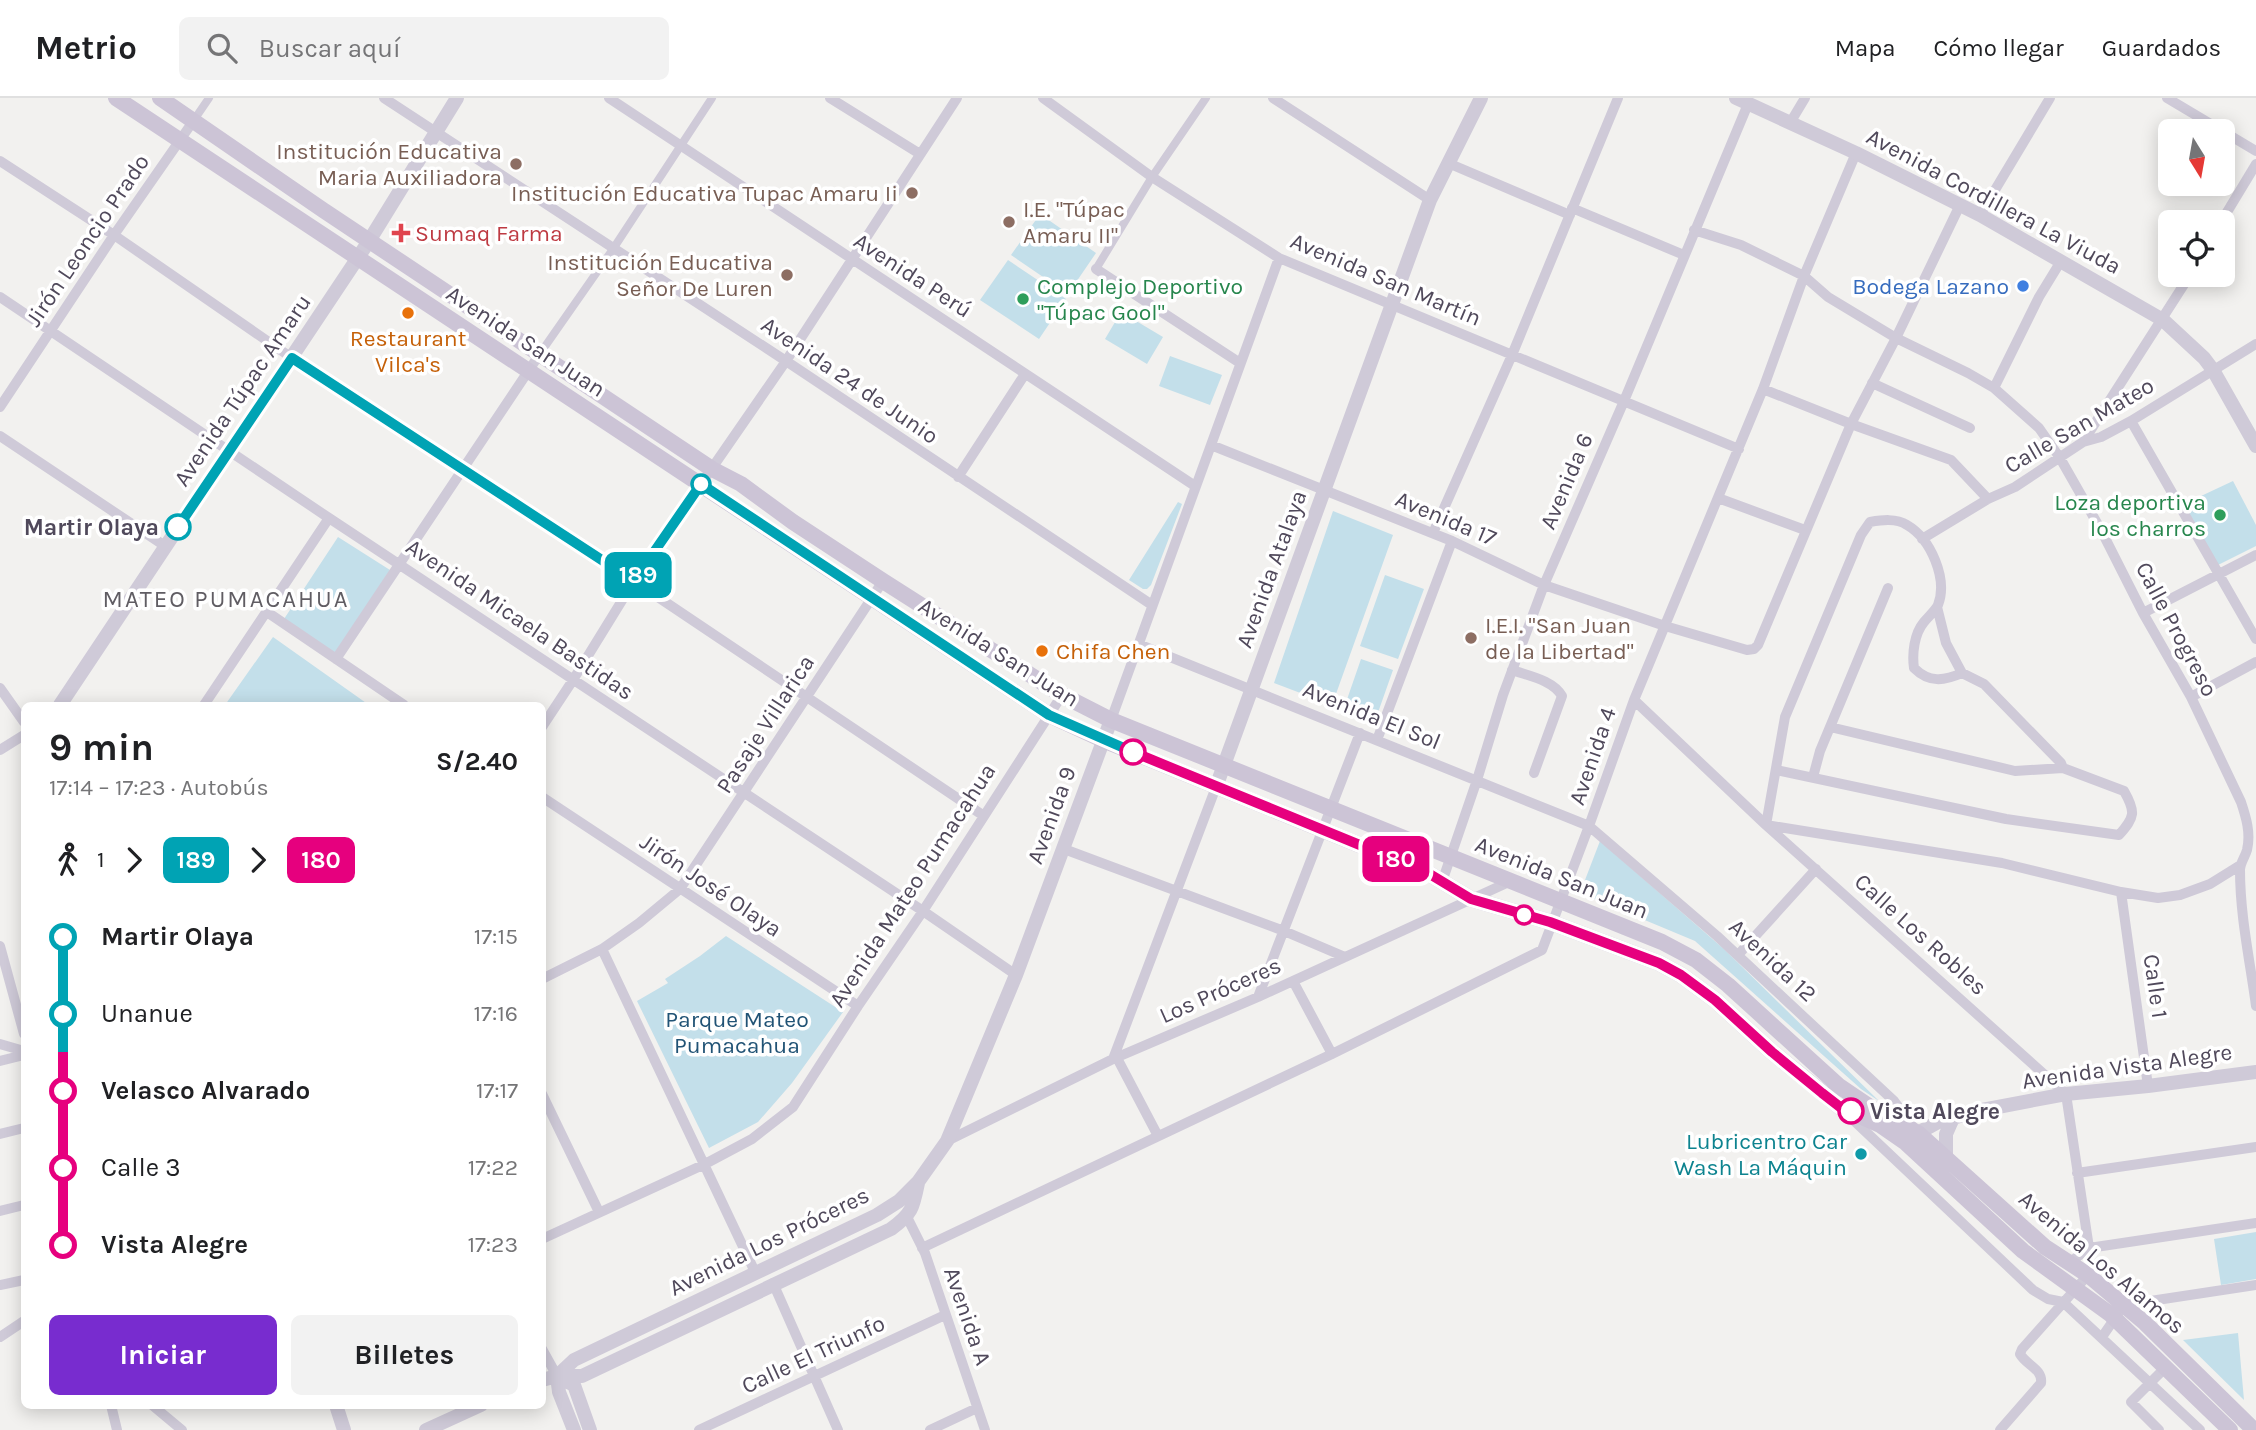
<!DOCTYPE html>
<html lang="es">
<meta charset="utf-8">
<style>
:root{--surface:#fff;--page:#f2f2f2;--text:#202124;--muted:#757577;--line:#e0e0e0;--accent:#782ccf}
body{margin:0;font-family:Karla,sans-serif;background:var(--page);color:var(--text);height:100vh;display:flex;flex-direction:column;font-size:26px;white-space:nowrap}
*{box-sizing:border-box;margin:0}
p{font-size:23px;color:var(--muted)}
.icon{flex:none;width:38px;height:38px;fill:none;stroke:currentColor;stroke-width:2;stroke-linecap:round;stroke-linejoin:round}
.map{position:relative;flex:1;overflow:hidden}
.side{position:absolute;left:21px;top:604px;width:525px;height:707px;display:flex;flex-direction:column;background:var(--surface);border-radius:10px;box-shadow:0 4px 18px #0003}
.side>*{flex:none}
.badge{padding:0 14px;border-radius:10px;font-size:24px;line-height:46px}
.needle{width:46px;rotate:169deg}
.controls{position:absolute;left:2158px;top:21px;display:grid;gap:14px}
.controls a{display:grid;place-items:center;width:77px;height:77px;border-radius:10px;background:var(--surface);box-shadow:0 4px 18px #0003;font-size:35px}
.map>.badge{position:absolute;translate:-50% -50%;box-shadow:0 0 0 4px #fff}
.legs{display:flex;align-items:center;gap:10px;height:77px;padding:0 28px;font-size:23px}
.legs p{margin-inline-start:auto}
.headline{display:flex;align-items:center;justify-content:space-between;height:119px;padding:0 28px}
h1{font-size:38px;font-weight:700;line-height:52px}
.cta{display:flex;gap:14px;margin-top:auto;padding:14px 28px}
.cta a{flex:1;height:80px;border-radius:10px;background:var(--accent);color:#fff;font-size:28px;font-weight:700;line-height:80px;text-align:center}
.cta a+a{background:var(--page);color:var(--text)}
ul{padding:0 28px;list-style:none}
li{display:flex;align-items:center;gap:24px;height:77px;font-size:26px}
li i{display:grid;place-items:center;width:10px;height:100%;margin:0 9px;background:currentColor}
li i::after{content:'';width:18px;height:18px;margin:-9px;border:5px solid;border-radius:50%;background:var(--surface)}
li p{margin-inline-start:auto}
li:first-child i{background:linear-gradient(#0000 50%,currentColor 0)}
li:last-child i{background:linear-gradient(currentColor 50%,#0000 0)}
header{display:flex;align-items:center;gap:42px;box-sizing:border-box;height:98px;padding:0 35px;background:var(--surface);border-bottom:2px solid var(--line)}
header strong{font-size:33px}
nav{display:flex;gap:38px;margin-inline-start:auto;font-size:24px}
.search{width:490px;height:63px;background:var(--page);display:flex;align-items:center;gap:18px;box-sizing:border-box;padding:0 24px;border-radius:10px;color:var(--muted);font-size:26px}
.map>svg:first-child{display:block}
.green{fill:#c3dfea}
.lines{fill:none;stroke-linecap:round;stroke-linejoin:round}
.pedestrian{stroke:#cfcad8;stroke-width:8}
.minor{stroke:#cfcad8;stroke-width:10}
.tertiary{stroke:#cfcad8;stroke-width:14}
.secondary{stroke:#ccc4d6;stroke-width:16}
.line-1-casing{stroke:#fff;stroke-width:16}
.line-2-casing{stroke:#fff;stroke-width:16}
.line-1{stroke:#00a3b4;stroke-width:10}
.line-2{stroke:#e6007e;stroke-width:10}
.education-dot{fill:#8d6e63;stroke:#fff;stroke-width:2.5}
.health-dot{fill:#e0444e;stroke:#fff;stroke-width:2.5}
.shop-dot{fill:#3f7fe0;stroke:#fff;stroke-width:2.5}
.leisure-dot{fill:#2e9e5b;stroke:#fff;stroke-width:2.5}
.food-dot{fill:#e8710a;stroke:#fff;stroke-width:2.5}
.stop-1-dot{fill:#fff;stroke:#00a3b4;stroke-width:3.5}
.stop-2-dot{fill:#fff;stroke:#e6007e;stroke-width:3.5}
.culture-dot{fill:#0f9aa8;stroke:#fff;stroke-width:2.5}
.labels{text-anchor:middle;stroke-width:7;stroke-linejoin:round;paint-order:stroke}
.education-label{font-size:23px;fill:#785e54;stroke:#fff;text-anchor:end}
.street-label{font-size:23px;fill:#50495b;stroke:#fff}
.health-label{font-size:23px;fill:#be3a42;stroke:#fff;text-anchor:start}
.leisure-label{font-size:23px;fill:#27864d;stroke:#fff;text-anchor:start}
.shop-label{font-size:23px;fill:#366cbe;stroke:#fff;text-anchor:end}
.food-label{font-size:23px;fill:#c56008;stroke:#fff}
.stop-label{font-size:23px;font-weight:bold;fill:#50495b;stroke:#fff;text-anchor:end}
.park-label{font-size:23px;fill:#215375;stroke:#fff}
.culture-label{font-size:23px;fill:#0d838f;stroke:#fff;text-anchor:end}
.neighbourhood-label{font-size:24px;letter-spacing:2px;fill:#605d63;stroke:#fff}
</style>
<header>
<strong>Metrio</strong>
<div class="search"><svg class="icon" aria-label="search" viewBox="0 0 24 24"><circle cx="10" cy="10" r="6"/><path d="M15 15l6 6"/></svg>Buscar aquí</div>
<nav><a>Mapa</a><a>Cómo llegar</a><a>Guardados</a></nav>
</header>
<div class="map">
<svg width="2256" height="1332" viewBox="0 0 2256 1332">
<rect width="100%" height="100%" fill="#f2f1ef"/>
<!-- green -->
<path class="green" d="M 1040,116 L 1096,155 L 1068,196 L 1011,157 Z
M 1008,162 L 1066,201 L 1039,241 L 980,202 Z
M 1121,214 L 1163,239 L 1147,266 L 1105,241 Z
M 1170,258 L 1222,277 L 1210,307 L 1159,288 Z
M 2233,383 L 2256,427 L 2256,448 L 2216,468 L 2184,406 Z
M 1178,404 L 1182,406 L 1151,487 L 1147,491 L 1143,491 L 1129,482 Z
M 1333,413 L 1393,437 L 1332,607 L 1274,585 Z
M 338,439 L 390,472 L 335,556 L 284,521 Z
M 1385,477 L 1424,491 L 1398,561 L 1360,548 Z
M 273,539 L 369,607 L 225,607 Z
M 1361,561 L 1393,572 L 1375,623 L 1343,613 Z
M 1600,743 L 1725,852 L 1879,1003 L 1861,991 L 1695,843 L 1580,795 Z
M 726,838 L 843,914 L 792,985 L 758,1024 L 709,1050 L 637,903 L 668,885 L 665,881 L 700,858 Z
M 2256,1134 L 2256,1181 L 2221,1187 L 2214,1141 Z
M 2238,1235 L 2244,1302 L 2183,1242 Z"/>
<g class="lines">
<!-- pedestrian -->
<path class="pedestrian" d="M 194,22 L 209,0
M 1096,171 L 1152,79 L 1206,0
M 539,257 L 613,151 L 712,0"/>
<!-- minor -->
<path class="minor" d="M 384,0 L 786,263 L 1152,507
M 609,0 L 1195,388
M 830,0 L 920,56
M 1043,0 L 1152,79 L 1279,160 L 1739,351
M 1273,0 L 1430,102
M 2167,0 L 2256,53
M 1790,25 L 1805,0
M 0,63 L 114,137 L 292,260 L 634,483 L 984,718
M 1448,65 L 1570,117
M 1572,110 L 1684,157
M 1980,117 L 2050,0
M 2221,124 L 2256,66
M 1694,132 L 1741,147 L 1804,178 L 1828,199 L 1896,240 L 1968,275 L 1994,290 L 2039,330 L 2060,360 L 2101,432 L 2143,515 L 2191,599 L 2241,704 C 2246,719 2251,735 2247,752 C 2245,759 2240,765 2240,772 C 2240,818 2250,863 2256,908
M 1096,171 L 1240,265
M 0,199 L 329,420 L 923,813 L 1016,877
M 1872,285 L 1970,330
M 1994,290 L 2039,199 L 2061,163
M 1763,291 L 1851,326 L 1951,362 L 1988,401
M 0,309 L 114,137 L 194,22
M 2131,323 L 2256,541
M 0,338 L 165,448
M 2083,344 L 2190,177
M 1211,347 L 1452,443 L 1544,487 L 1665,528 L 1747,552 L 1754,551 L 1758,547 L 1851,326 L 1896,240 L 1960,107
M 958,379 L 1025,276
M 1718,400 L 1805,432
M 1433,435 L 1512,257 L 1618,0
M 1922,441 L 1988,401 L 2015,389 L 2083,344 L 2101,339 L 2131,323 L 2256,246
M 1937,509 L 1946,545 L 1962,575
M 267,514 L 404,607
M 2143,515 L 2256,457
M 1138,546 L 1589,728 L 1717,838 L 1894,1003 L 1914,1030
M 336,561 L 539,257
M 1512,572 C 1529,578 1553,582 1562,598 L 1534,675
M 0,590 L 24,624
M 2191,599 L 2256,564
M 1634,602 L 1766,727 L 2066,996 L 2089,1150
M 204,607 L 329,420
M 1111,622 L 1279,160
M 542,629 L 573,582 L 634,483 L 786,263 L 957,0
M 1377,642 L 1452,443
M 0,652 L 24,637
M 2063,670 L 2061,665 L 1984,586 L 1962,575 C 1944,583 1929,585 1914,570 C 1912,556 1914,536 1924,524 C 1928,519 1935,513 1938,507 C 1948,481 1931,441 1907,427 C 1896,420 1882,422 1870,424 L 1861,437 L 1785,619 L 1766,727 L 2002,765 L 2121,794 L 2158,800 L 2180,797 L 2210,786 L 2239,768
M 1776,672 L 2006,721 L 2119,737 C 2135,719 2136,714 2124,693 L 2063,670 L 2015,673 L 1830,629
M 1813,679 L 1820,653 L 1888,490
M 542,699 L 858,908
M 1064,751 L 1284,833 L 1345,859
M 1442,784 L 1477,682 L 1503,597 L 1544,487 L 1624,303 L 1748,6
M 2121,794 L 2148,988
M 0,848 L 24,936
M 602,851 L 755,1174
M 1738,857 L 1816,771
M 542,881 L 602,851 L 639,825 L 680,791 L 883,483
M 1293,883 L 1332,956
M 1258,899 L 1360,635
M 0,946 L 24,953
M 1117,960 L 1158,1038
M 1113,961 L 1216,689
M 0,963 L 24,957
M 542,996 L 599,1114
M 1847,1016 L 2033,1192 L 2048,1201 L 2063,1204 L 2200,1332
M 0,1036 L 24,1030
M 947,1043 L 1113,961 L 1258,899 L 1511,783
M 2077,1075 L 2256,1049
M 0,1113 L 24,1107
M 907,1119 L 925,1155 L 985,1332
M 542,1141 L 705,1066 L 752,1041 L 793,1009 L 858,908 L 923,813 L 1062,597
M 922,1150 L 1332,956 L 1542,852 L 1589,728 L 1634,602 L 1763,291 L 1804,178 L 1856,55
M 2069,1165 L 2089,1150 L 2256,1125
M 773,1185 L 838,1332
M 0,1187 L 24,1182
M 0,1239 L 24,1223
M 2102,1239 L 2124,1207 L 2256,1187
M 542,1251 L 557,1278
M 111,1307 L 117,1332
M 152,1307 L 182,1332
M 699,1332 L 945,1217
M 930,1332 L 977,1310
M 2000,1332 L 2041,1285 C 2043,1271 2026,1267 2020,1256 L 2022,1251 L 2088,1177
M 2159,1332 L 2131,1304 L 2166,1269"/>
<!-- tertiary -->
<path class="tertiary" d="M 1736,0 L 1856,55 L 1980,117 L 2163,222 L 2204,260 L 2213,272 L 2256,348
M 60,607 L 369,143 L 457,0
M 1216,689 L 1430,102 L 1481,0
M 1910,1042 L 1918,1035 L 1938,1024 L 1982,1012 L 2066,996 L 2148,988 L 2256,974
M 1946,1060 L 1946,1036 L 1954,1018
M 557,1278 L 574,1262 L 877,1117 L 899,1103 L 918,1084 L 947,1043 L 1016,877 L 1111,622
M 557,1278 L 559,1294 L 574,1332
M 558,1279 L 574,1287 L 590,1332
M 542,1282 L 557,1278 L 582,1278 L 891,1131 C 912,1116 913,1110 918,1085
M 336,1307 L 344,1332
M 426,1332 L 481,1307"/>
<!-- secondary -->
<path class="secondary" d="M 116,0 L 1049,617 L 1103,642 L 1428,775 L 1471,801 L 1550,824 L 1659,865 L 1681,877 L 1715,902 L 1772,954 L 1840,1009 L 1880,1027 L 1906,1045 L 2023,1153 L 2110,1216 L 2230,1332
M 160,0 L 323,112 L 712,371 L 741,386 L 793,424 L 883,483 L 1062,597 L 1111,622 L 1662,844 L 1696,862 L 1728,887 L 1839,988 L 1873,1011 L 1918,1035 L 2045,1149 L 2088,1177 L 2145,1225 L 2254,1332"/>
</g>
<g class="lines">
<defs>
<path id="line-1" d="M 178,429 L 292,260 L 634,483 L 701,386 L 1049,617 L 1133,654"/>
<path id="line-2" d="M 1133,654 L 1428,775 L 1471,801 L 1550,824 L 1659,865 L 1681,877 L 1715,902 L 1772,954 L 1822,995 L 1840,1009 L 1851,1013"/>
</defs>
<!-- line-1 casing -->
<use href="#line-1" class="line-1-casing"/>
<!-- line-2 casing -->
<use href="#line-2" class="line-2-casing"/>
<!-- line-1 -->
<use href="#line-1" class="line-1"/>
<!-- line-2 -->
<use href="#line-2" class="line-2"/>
</g>
<!-- markers -->
<g class="education-dot">
<circle cx="516" cy="66" r="7"/>
<circle cx="912" cy="95" r="7"/>
<circle cx="1009" cy="124" r="7"/>
<circle cx="787" cy="177" r="7"/>
<circle cx="1471" cy="540" r="7"/>
</g>
<path class="health-dot" d="M397.5 124.5h7v7h7v7h-7v7h-7v-7h-7v-7h7z"/>
<circle class="shop-dot" cx="2023" cy="188" r="7"/>
<g class="leisure-dot">
<circle cx="1023" cy="201" r="7"/>
<circle cx="2220" cy="417" r="7"/>
</g>
<g class="food-dot">
<circle cx="408" cy="215" r="7"/>
<circle cx="1042" cy="553" r="7"/>
</g>
<g class="stop-1-dot">
<circle cx="701" cy="386" r="9"/>
<circle cx="178" cy="429" r="12"/>
</g>
<g class="stop-2-dot">
<circle cx="1133" cy="654" r="12"/>
<circle cx="1524" cy="817" r="9"/>
<circle cx="1851" cy="1013" r="12"/>
</g>
<circle class="culture-dot" cx="1861" cy="1056" r="7"/>
<g class="labels">
<!-- education labels -->
<g class="education-label">
<text x="502" y="61">Institución Educativa<tspan x="502" dy="26">Maria Auxiliadora</tspan></text>
<text x="898" y="103">Institución Educativa Tupac Amaru Ii</text>
<text x="1023" y="119" text-anchor="start">I.E. "Túpac<tspan x="1023" dy="26">Amaru II"</tspan></text>
<text x="773" y="172">Institución Educativa<tspan x="773" dy="26">Señor De Luren</tspan></text>
<text x="1485" y="535" text-anchor="start">I.E.I. "San Juan<tspan x="1485" dy="26">de la Libertad"</tspan></text>
</g>
<!-- street labels -->
<g class="street-label">
<text transform="translate(1994 103) rotate(28)" y="8">Avenida Cordillera La Viuda</text>
<text transform="translate(87 142) rotate(-56)" y="8">Jirón Leoncio Prado</text>
<text transform="translate(913 177) rotate(33)" y="8">Avenida Perú</text>
<text transform="translate(1386 181) rotate(23)" y="8">Avenida San Martín</text>
<text transform="translate(526 243) rotate(33)" y="8">Avenida San Juan</text>
<text transform="translate(850 282) rotate(34)" y="8">Avenida 24 de Junio</text>
<text transform="translate(242 292) rotate(-56)" y="8">Avenida Túpac Amaru</text>
<text transform="translate(2079 327) rotate(-30)" y="8">Calle San Mateo</text>
<text transform="translate(1566 383) rotate(-67)" y="8">Avenida 6</text>
<text transform="translate(1446 420) rotate(23)" y="8">Avenida 17</text>
<text transform="translate(1271 471) rotate(-70)" y="8">Avenida Atalaya</text>
<text transform="translate(520 521) rotate(34)" y="8">Avenida Micaela Bastidas</text>
<text transform="translate(2177 531) rotate(62)" y="8">Calle Progreso</text>
<text transform="translate(999 554) rotate(32)" y="8">Avenida San Juan</text>
<text transform="translate(1372 617) rotate(22)" y="8">Avenida El Sol</text>
<text transform="translate(765 626) rotate(-57)" y="8">Pasaje Villarica</text>
<text transform="translate(1592 658) rotate(-71)" y="8">Avenida 4</text>
<text transform="translate(1051 717) rotate(-70)" y="8">Avenida 9</text>
<text transform="translate(1562 779) rotate(22)" y="8">Avenida San Juan</text>
<text transform="translate(711 787) rotate(34)" y="8">Jirón José Olaya</text>
<text transform="translate(912 787) rotate(-57)" y="8">Avenida Mateo Pumacahua</text>
<text transform="translate(1921 836) rotate(42)" y="8">Calle Los Robles</text>
<text transform="translate(1773 862) rotate(43)" y="8">Avenida 12</text>
<text transform="translate(2156 888) rotate(82)" y="8">Calle 1</text>
<text transform="translate(1220 892) rotate(-24)" y="8">Los Próceres</text>
<text transform="translate(2127 968) rotate(-8)" y="8">Avenida Vista Alegre</text>
<text transform="translate(769 1143) rotate(-26)" y="8">Avenida Los Próceres</text>
<text transform="translate(2102 1164) rotate(40)" y="8">Avenida Los Alamos</text>
<text transform="translate(968 1218) rotate(71)" y="8">Avenida A</text>
<text transform="translate(813 1256) rotate(-25)" y="8">Calle El Triunfo</text>
</g>
<!-- health labels -->
<g class="health-label">
<text x="415" y="143">Sumaq Farma</text>
</g>
<!-- leisure labels -->
<g class="leisure-label">
<text x="1037" y="196">Complejo Deportivo<tspan x="1037" dy="26">"Túpac Gool"</tspan></text>
<text x="2206" y="412" text-anchor="end">Loza deportiva<tspan x="2206" dy="26">los charros</tspan></text>
</g>
<!-- shop labels -->
<g class="shop-label">
<text x="2009" y="196">Bodega Lazano</text>
</g>
<!-- food labels -->
<g class="food-label">
<text x="408" y="248">Restaurant<tspan x="408" dy="26">Vilca's</tspan></text>
<text x="1056" y="561" text-anchor="start">Chifa Chen</text>
</g>
<!-- stop labels -->
<g class="stop-label">
<text x="159" y="437">Martir Olaya</text>
<text x="1870" y="1021" text-anchor="start">Vista Alegre</text>
</g>
<!-- park labels -->
<g class="park-label">
<text x="737" y="929">Parque Mateo<tspan x="737" dy="26">Pumacahua</tspan></text>
</g>
<!-- culture labels -->
<g class="culture-label">
<text x="1847" y="1051">Lubricentro Car<tspan x="1847" dy="26">Wash La Máquin</tspan></text>
</g>
<!-- neighbourhood labels -->
<g class="neighbourhood-label">
<text x="226" y="509">MATEO PUMACAHUA</text>
</g>
</g>
</svg>
<div class="controls">
<a><svg class="needle" viewBox="-14 -14 28 28"><path d="M0-13l5 13h-10z" fill="#e53935"/><path d="M0 13l5-13h-10z" fill="#757577"/></svg></a>
<a><svg class="icon" aria-label="locate" viewBox="0 0 24 24"><circle cx="12" cy="12" r="6"/><path d="M12 2v4M12 18v4M2 12h4M18 12h4"/></svg></a>
</div>
<b class="badge" style="left:638px;top:477px;background:#00a3b4;color:#fff">189</b>
<b class="badge" style="left:1396px;top:761px;background:#e6007e;color:#fff">180</b>
<section class="side">
<div class="headline"><div><h1>9 min</h1><p>17:14 – 17:23 · Autobús</p></div><b>S/2.40</b></div>
<div class="legs"><svg class="icon" aria-label="walk" viewBox="0 0 24 24"><circle cx="13" cy="4" r="2"/><path d="M13 8l-2 6 4 7M11 14l-3 7M7 12l3-4h3l4 4"/></svg>1<svg class="icon" aria-label="forward" viewBox="0 0 24 24"><path d="M9 5l7 7-7 7"/></svg><b class="badge" style="background:#00a3b4;color:#fff">189</b><svg class="icon" aria-label="forward" viewBox="0 0 24 24"><path d="M9 5l7 7-7 7"/></svg><b class="badge" style="background:#e6007e;color:#fff">180</b></div>
<ul>
<li><i style="color:#00a3b4"></i><b>Martir Olaya</b><p>17:15</p></li>
<li><i style="color:#00a3b4"></i><span>Unanue</span><p>17:16</p></li>
<li><i style="color:#e6007e"></i><b>Velasco Alvarado</b><p>17:17</p></li>
<li><i style="color:#e6007e"></i><span>Calle 3</span><p>17:22</p></li>
<li><i style="color:#e6007e"></i><b>Vista Alegre</b><p>17:23</p></li>
</ul>
<div class="cta"><a>Iniciar</a><a>Billetes</a></div>
</section>
</div>
